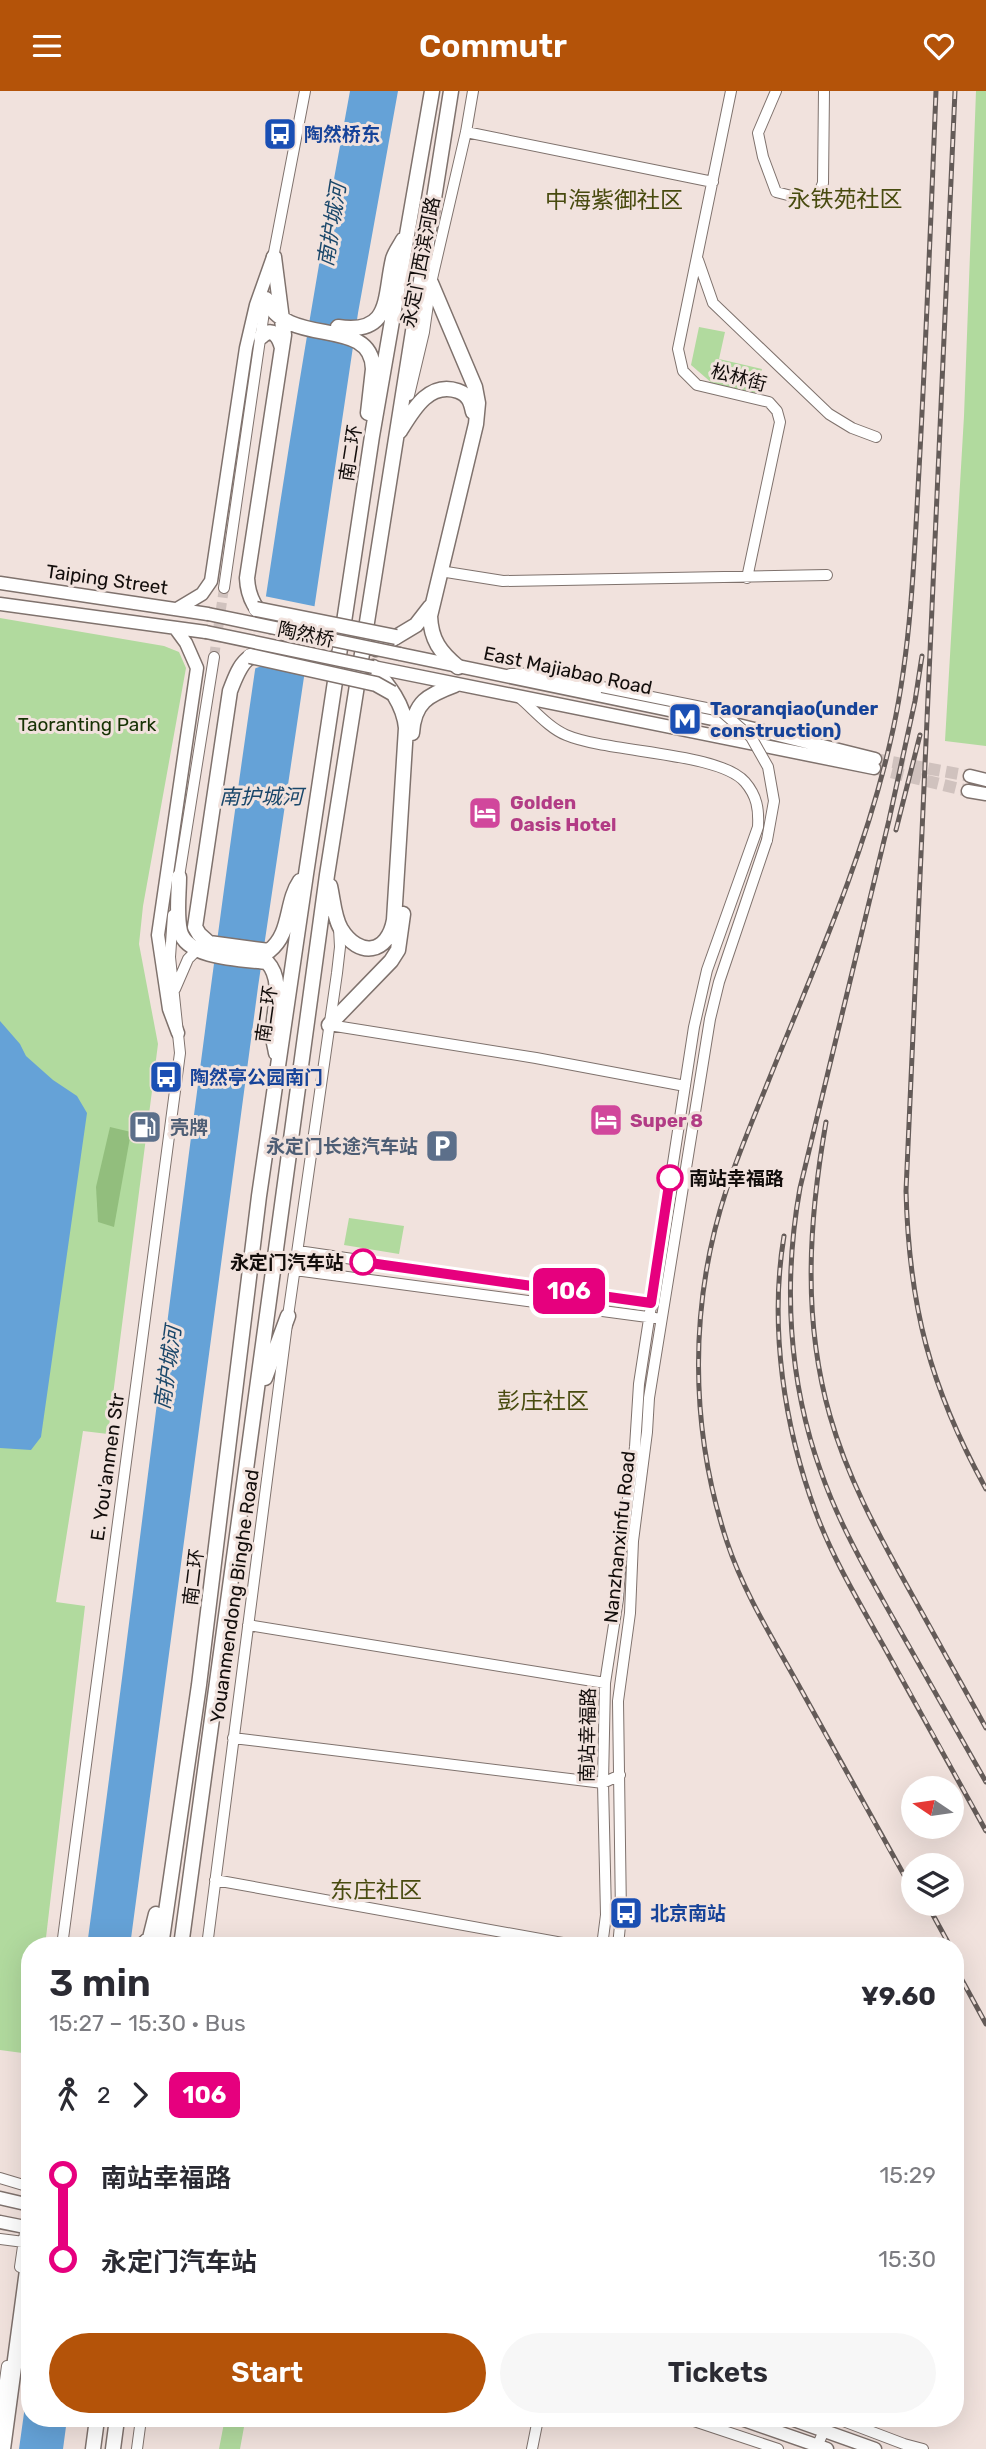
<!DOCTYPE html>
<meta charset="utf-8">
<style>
:root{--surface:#fff;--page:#f7f7f7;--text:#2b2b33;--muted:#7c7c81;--accent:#b45309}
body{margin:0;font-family:Rubik,"Noto Sans SC",sans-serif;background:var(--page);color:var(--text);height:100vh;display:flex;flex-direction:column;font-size:26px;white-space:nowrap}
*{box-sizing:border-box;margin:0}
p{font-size:23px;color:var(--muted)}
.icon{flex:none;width:38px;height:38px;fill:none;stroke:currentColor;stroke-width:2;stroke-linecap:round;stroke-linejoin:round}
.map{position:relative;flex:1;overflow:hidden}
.sheet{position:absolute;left:21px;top:1846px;width:943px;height:490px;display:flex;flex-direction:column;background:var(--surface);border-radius:28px;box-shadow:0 7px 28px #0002}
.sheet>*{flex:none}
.badge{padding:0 14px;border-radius:10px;font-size:24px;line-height:46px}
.needle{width:46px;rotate:283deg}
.buttons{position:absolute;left:901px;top:1685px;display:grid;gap:14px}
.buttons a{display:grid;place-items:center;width:63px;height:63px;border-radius:50%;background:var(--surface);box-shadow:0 7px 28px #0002;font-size:35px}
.map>.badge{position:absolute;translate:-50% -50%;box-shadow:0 0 0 4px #fff}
.legs{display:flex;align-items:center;gap:10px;height:77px;padding:0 28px;font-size:23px}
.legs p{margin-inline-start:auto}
.summary{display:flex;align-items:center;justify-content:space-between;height:119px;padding:0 28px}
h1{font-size:38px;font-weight:600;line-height:52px}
.cta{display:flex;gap:14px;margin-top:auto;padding:14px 28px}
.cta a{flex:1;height:80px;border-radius:42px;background:var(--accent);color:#fff;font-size:28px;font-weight:600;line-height:80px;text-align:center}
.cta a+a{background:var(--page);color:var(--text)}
ul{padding:0 28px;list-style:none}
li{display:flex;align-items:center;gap:24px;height:84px;font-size:26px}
li i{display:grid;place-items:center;width:10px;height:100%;margin:0 9px;background:currentColor}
li i::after{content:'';width:18px;height:18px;margin:-9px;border:5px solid;border-radius:50%;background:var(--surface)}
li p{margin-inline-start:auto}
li:first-child i{background:linear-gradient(#0000 50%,currentColor 0)}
li:last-child i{background:linear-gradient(currentColor 50%,#0000 0)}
header{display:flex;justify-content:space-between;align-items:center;height:91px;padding:0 28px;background:var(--accent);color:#fff;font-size:32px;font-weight:600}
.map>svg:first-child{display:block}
.green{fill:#b1da9e}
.forest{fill:#92be7d}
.water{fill:#65a2d7}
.pier{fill:#f1e2dd}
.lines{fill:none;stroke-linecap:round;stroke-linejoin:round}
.minor-tunnel{stroke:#d0c2be;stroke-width:10;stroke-dasharray:10 5;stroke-linecap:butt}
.major-tunnel{stroke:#d0c2be;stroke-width:12;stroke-dasharray:12 6;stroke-linecap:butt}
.minor-casing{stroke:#7f726d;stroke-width:12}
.major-casing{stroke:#7f726d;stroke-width:15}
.highway-casing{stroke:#7f726d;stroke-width:17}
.minor{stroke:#fff;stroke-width:10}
.major{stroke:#fff;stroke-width:12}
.highway{stroke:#fff;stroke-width:14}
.rail-casing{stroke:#645b58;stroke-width:5}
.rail{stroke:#f1e2dd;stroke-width:2.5;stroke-dasharray:8;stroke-linecap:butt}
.minor-bridge-casing{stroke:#7f726d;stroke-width:12;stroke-linecap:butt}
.major-bridge-casing{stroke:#7f726d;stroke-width:15;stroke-linecap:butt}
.highway-bridge-casing{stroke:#7f726d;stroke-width:17;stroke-linecap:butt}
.minor-bridge{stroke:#fff;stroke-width:10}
.major-bridge{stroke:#fff;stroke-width:12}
.highway-bridge{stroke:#fff;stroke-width:14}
.line-1-casing{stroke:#fff;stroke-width:16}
.line-1{stroke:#e6007e;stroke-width:10}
.stop-1-dot{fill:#fff;stroke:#e6007e;stroke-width:3.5}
.labels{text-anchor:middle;stroke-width:6;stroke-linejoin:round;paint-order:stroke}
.transit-label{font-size:19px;font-weight:bold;fill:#164399;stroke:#f1e2dd;text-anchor:start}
.street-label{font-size:19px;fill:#120d0b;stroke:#f1e2dd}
.park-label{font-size:19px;fill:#163204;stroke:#f1e2dd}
.hotel-label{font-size:19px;font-weight:bold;fill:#b23c85;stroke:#f1e2dd;text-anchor:start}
.service-label{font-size:19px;font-weight:bold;fill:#4e5e75;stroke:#f1e2dd;text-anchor:start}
.stop-label{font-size:19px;font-weight:bold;fill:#120d0b;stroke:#f1e2dd;text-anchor:start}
.water-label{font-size:21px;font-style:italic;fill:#1a476a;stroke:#f1e2dd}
.quarter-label{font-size:23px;fill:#484b0f;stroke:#f1e2dd}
</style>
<header><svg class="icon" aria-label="menu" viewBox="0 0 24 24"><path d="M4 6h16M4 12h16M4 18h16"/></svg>Commutr<svg class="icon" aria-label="heart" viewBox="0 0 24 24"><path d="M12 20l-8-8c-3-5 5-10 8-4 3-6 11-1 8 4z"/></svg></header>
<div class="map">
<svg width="986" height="2358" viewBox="0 0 986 2358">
<rect width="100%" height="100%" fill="#f1e2dd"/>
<!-- green -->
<path class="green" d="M 976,0 L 986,0 L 986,655 L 945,650 L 964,325 Z
M 699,236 L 725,241 L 719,268 L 762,278 L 755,302 L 713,293 L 691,274 Z
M 0,527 L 164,555 L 179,561 L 186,577 L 143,815 L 139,853 L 158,953 L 108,1343 L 83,1340 L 56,1511 L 85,1515 L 45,1855 L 30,1855 L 30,1963 L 0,1959 Z
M 349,1127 L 404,1135 L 399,1163 L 344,1154 Z
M 224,2332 L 244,2336 L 240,2358 L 219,2358 Z"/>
<!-- forest -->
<path class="forest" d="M 110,1036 L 131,1041 L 114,1136 L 98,1131 L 96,1096 Z"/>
<!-- water -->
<path class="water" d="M 350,0 L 398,0 L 358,222 L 258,896 L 130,1855 L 87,1855 C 170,1236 236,614 350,0 Z
M 0,930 L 20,953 L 26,965 L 53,989 L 77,1005 L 87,1022 L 41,1346 L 31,1359 L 0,1357 Z
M 30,2279 L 30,2328 L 67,2328 L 63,2358 L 19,2358 Z"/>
<!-- pier -->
<path class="pier" d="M 264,505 L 318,516 L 307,585 L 262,575 L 253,578 Z"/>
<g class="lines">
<!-- minor-tunnel -->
<path class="minor-tunnel" d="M 214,566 L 224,497"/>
<!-- major-tunnel -->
<path class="major-tunnel" d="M 875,668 L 970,685
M 874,677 L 968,700"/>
<defs>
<path id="minor" d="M 731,0 L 678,258 L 683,280 L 697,294 L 769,311 L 777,320 L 780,331 L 747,487
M 776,0 L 758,42 L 763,66 L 776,101 L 815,111 L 823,92 L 824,0
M 466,41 L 713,91
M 698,169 L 713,212 L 829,323 L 852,337 L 876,346
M 272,172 L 305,0
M 409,304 L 424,241 L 431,192 L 466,41 L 473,0
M 440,480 L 503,490 L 827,484
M 224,497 L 266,207
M 510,583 L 538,582 L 602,596
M 520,607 C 534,619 549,637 566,644 C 608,662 719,661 745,691 C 757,705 759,718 758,736 L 707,879 L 694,936 L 639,1293 L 635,1356 L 621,1460 L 618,1508 L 605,1592 L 603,1692 L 606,1824 L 602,1855
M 178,792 L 214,566
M 175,898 L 188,868 L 201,855
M 329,934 L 536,967 L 685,995
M 298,1160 L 654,1212
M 295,1179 L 655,1227
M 248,1534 L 605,1592
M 233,1647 L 603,1692 L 620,1684
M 215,1789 L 579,1855
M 62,1855 L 180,962 L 170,866 L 173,824
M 207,1855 L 288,1225 L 337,882 L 340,856 L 339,837
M 618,1855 L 621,1824 L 618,1610 L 630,1522 L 633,1450 L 647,1341 L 649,1307 L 710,928 L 719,891 L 767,749
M 0,2087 L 30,2096
M 0,2148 L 24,2151
M 20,2176 L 30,2107
M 0,2326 L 7,2275
M 688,2328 L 778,2358
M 838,2328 L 904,2353 L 923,2358
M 137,2358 L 141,2328
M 532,2358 L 538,2328
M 816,2358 L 829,2328"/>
<path id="major" d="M 0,492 L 208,523
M 0,513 L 206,541
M 177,518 L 202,503 L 211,490 L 246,257 L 256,214 L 273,166
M 175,537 L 186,552 L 197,577 L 158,844 L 169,918 L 178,942
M 400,563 L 722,630 L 875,668
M 373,576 L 874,677
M 970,685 L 986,689
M 968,700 L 986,703
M 0,2107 L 30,2114
M 0,2131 L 30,2137
M 741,2328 L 827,2358
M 791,2328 L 875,2358"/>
<path id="highway" d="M 431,192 L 475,296 L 478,312 L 476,333 L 430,525 C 431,549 440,561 458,576
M 266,208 C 287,258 372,224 373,278 L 368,322
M 338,236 C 392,244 384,206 393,168 C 395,161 400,155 403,149
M 261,246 C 272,235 279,245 282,257
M 400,340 C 413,319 429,290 458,300 C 469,304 471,311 473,321
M 271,535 C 257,519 248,509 247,487 L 284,244 L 274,166
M 280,557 C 246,563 242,568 230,600 L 195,836 L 199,843 L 209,852 L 269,860 C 292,842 285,812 300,790
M 376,558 L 416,534 L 430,516
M 412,642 C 414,611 428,604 455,594
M 179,786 C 179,803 176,823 180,840 C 187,868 243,868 267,871 C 284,889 274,918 273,939 C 272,947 275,955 276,962
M 330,795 C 333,808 334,827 341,838 C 359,867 388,863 394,829 L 406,637 C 404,613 388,594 373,576
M 329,934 L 391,870 L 398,859 L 403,823
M 265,1287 L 288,1225
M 141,1855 L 150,1847 L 156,1823
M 161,1855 L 199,1594 L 259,1105 L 306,783 L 372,345 L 432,0
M 181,1855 L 327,784 L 451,0
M 3,2358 L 30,2157
M 93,2358 L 97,2328
M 113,2358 L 117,2328"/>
</defs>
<!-- minor casing -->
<use href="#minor" class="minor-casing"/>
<!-- major casing -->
<use href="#major" class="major-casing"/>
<!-- highway casing -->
<use href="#highway" class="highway-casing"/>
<!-- minor -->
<use href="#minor" class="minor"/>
<!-- major -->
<use href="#major" class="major"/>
<!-- highway -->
<use href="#highway" class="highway"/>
<defs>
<path id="rail" d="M 955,0 L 906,1100 C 909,1216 930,1296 986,1398
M 922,565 L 915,610 L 889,729 L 800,1097 C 783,1191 788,1290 821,1381 C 839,1433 867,1481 894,1529 C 925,1583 955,1637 986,1691
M 896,739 L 920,644
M 826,1031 C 809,1129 802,1227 830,1325 C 847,1385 876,1439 906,1493 C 933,1541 959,1589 986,1637
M 784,1145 C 769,1236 784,1336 816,1422 C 833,1468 859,1511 883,1554 C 918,1616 952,1678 986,1740
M 914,1802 C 875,1733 837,1664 799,1595 C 773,1548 744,1502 727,1451 C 689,1336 689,1211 727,1097 C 739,1061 754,1026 768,991 C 813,879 863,770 890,652 C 911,563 914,470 919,379 C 926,253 931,126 936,0
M 927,1813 L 950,1855
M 956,1878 L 986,1933"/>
</defs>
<!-- rail casing -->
<use href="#rail" class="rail-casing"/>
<!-- rail -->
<use href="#rail" class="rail"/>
<defs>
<path id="minor-bridge" d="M 602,596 L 721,620 L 751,646 L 768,676 L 774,710 L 767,749"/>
<path id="major-bridge" d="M 208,523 L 400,563
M 206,541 L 373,576"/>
<path id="highway-bridge" d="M 256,518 L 396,546
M 250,565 L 376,593 L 392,602"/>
</defs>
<!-- minor-bridge casing -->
<use href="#minor-bridge" class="minor-bridge-casing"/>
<!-- major-bridge casing -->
<use href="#major-bridge" class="major-bridge-casing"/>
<!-- highway-bridge casing -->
<use href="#highway-bridge" class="highway-bridge-casing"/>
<!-- minor-bridge -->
<use href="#minor-bridge" class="minor-bridge"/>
<!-- major-bridge -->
<use href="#major-bridge" class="major-bridge"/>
<!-- highway-bridge -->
<use href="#highway-bridge" class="highway-bridge"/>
</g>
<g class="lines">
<defs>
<path id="line-1" d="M 363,1171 L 651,1212 L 670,1087"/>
</defs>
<!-- line-1 casing -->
<use href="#line-1" class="line-1-casing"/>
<!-- line-1 -->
<use href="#line-1" class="line-1"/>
</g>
<!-- icons -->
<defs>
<symbol id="bus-square" viewBox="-11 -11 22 22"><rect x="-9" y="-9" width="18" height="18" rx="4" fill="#1a4fb4" stroke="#f1e2dd"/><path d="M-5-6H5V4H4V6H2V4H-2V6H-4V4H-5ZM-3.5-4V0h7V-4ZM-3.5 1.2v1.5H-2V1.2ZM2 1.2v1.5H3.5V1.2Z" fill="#fff"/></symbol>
<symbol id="metro-square" viewBox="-11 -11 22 22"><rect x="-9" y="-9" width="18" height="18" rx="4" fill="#1a4fb4" stroke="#f1e2dd"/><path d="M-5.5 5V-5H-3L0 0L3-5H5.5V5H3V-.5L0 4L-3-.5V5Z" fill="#fff"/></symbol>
<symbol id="hotel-square" viewBox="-11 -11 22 22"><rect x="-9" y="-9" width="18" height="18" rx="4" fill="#d1479c" stroke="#f1e2dd"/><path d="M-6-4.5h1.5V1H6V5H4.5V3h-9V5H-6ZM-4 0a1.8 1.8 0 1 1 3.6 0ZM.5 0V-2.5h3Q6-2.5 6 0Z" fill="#fff"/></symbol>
<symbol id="fuel-square" viewBox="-11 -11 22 22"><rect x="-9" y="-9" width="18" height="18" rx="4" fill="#5c6f8a" stroke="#f1e2dd"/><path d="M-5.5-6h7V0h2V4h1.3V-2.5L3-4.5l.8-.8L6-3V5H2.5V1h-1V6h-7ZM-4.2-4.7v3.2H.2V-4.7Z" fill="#fff"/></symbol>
<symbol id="parking-square" viewBox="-11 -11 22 22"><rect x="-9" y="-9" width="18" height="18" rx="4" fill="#5c6f8a" stroke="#f1e2dd"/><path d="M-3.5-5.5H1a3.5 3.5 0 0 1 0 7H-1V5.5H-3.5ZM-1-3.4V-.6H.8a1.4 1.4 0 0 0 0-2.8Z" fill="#fff"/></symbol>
</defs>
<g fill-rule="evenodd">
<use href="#bus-square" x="261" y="24" width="38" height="38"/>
<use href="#metro-square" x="666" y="609" width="38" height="38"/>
<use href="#hotel-square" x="466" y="703" width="38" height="38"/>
<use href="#bus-square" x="147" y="967" width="38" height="38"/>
<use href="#hotel-square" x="587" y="1010" width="38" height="38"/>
<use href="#fuel-square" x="126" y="1017" width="38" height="38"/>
<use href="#parking-square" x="423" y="1036" width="38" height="38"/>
<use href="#bus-square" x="607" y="1803" width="38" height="38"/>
</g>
<!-- markers -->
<g class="stop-1-dot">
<circle cx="670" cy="1087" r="12"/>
<circle cx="363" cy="1171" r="12"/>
</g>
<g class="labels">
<!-- transit labels -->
<g class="transit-label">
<text x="304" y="50">陶然桥东</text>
<text x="710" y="624">Taoranqiao(under<tspan x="710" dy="22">construction)</tspan></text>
<text x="190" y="993">陶然亭公园南门</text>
<text x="650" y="1829">北京南站</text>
</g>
<!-- street labels -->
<g class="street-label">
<text transform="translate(420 171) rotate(-79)" y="7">永定门西滨河路</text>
<text transform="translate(739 286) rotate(15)" y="7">松林街</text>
<text transform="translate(350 362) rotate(-81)" y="7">南二环</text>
<text transform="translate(107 488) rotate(8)" y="7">Taiping Street</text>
<text transform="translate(306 543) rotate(12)" y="7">陶然桥</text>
<text transform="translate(568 579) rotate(12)" y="7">East Majiabao Road</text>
<text transform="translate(266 923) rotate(-82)" y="7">南二环</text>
<text transform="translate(107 1376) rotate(-82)" y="7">E. You'anmen Str</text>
<text transform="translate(619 1446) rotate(-84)" y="7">Nanzhanxinfu Road</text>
<text transform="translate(193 1486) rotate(-83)" y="7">南二环</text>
<text transform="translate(234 1505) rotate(-82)" y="7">Youanmendong Binghe Road</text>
<text transform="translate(587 1644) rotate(-89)" y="7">南站幸福路</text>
</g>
<!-- park labels -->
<g class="park-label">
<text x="87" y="640">Taoranting Park</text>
</g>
<!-- hotel labels -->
<g class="hotel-label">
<text x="510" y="718">Golden<tspan x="510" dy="22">Oasis Hotel</tspan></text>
<text x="630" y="1036">Super 8</text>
</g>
<!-- service labels -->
<g class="service-label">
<text x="170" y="1043">壳牌</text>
<text x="418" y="1062" text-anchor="end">永定门长途汽车站</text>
</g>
<!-- stop labels -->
<g class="stop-label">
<text x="689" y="1094">南站幸福路</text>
<text x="344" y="1178" text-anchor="end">永定门汽车站</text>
</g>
<!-- water labels -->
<g class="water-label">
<text transform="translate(332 134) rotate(-81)" y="7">南护城河</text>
<text x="261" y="713">南护城河</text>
<text transform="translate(168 1277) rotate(-82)" y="7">南护城河</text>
</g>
<!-- quarter labels -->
<g class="quarter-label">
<text x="845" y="116">永铁苑社区</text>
<text x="614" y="117">中海紫御社区</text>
<text x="543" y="1318">彭庄社区</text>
<text x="376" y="1807">东庄社区</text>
</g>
</g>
</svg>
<div class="buttons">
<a><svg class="needle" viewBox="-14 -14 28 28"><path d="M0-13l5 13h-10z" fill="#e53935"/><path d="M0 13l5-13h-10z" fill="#7c7c81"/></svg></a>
<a><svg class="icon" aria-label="layers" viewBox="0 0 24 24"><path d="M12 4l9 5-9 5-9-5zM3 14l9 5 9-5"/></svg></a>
</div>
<b class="badge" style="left:569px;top:1200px;background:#e6007e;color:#fff">106</b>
<section class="sheet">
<div class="summary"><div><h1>3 min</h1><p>15:27 – 15:30 · Bus</p></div><b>¥9.60</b></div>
<div class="legs"><svg class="icon" aria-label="walk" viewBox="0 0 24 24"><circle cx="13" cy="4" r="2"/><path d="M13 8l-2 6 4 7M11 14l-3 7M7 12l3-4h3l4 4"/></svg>2<svg class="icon" aria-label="forward" viewBox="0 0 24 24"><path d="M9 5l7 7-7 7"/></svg><b class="badge" style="background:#e6007e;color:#fff">106</b></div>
<ul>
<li><i style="color:#e6007e"></i><b>南站幸福路</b><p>15:29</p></li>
<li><i style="color:#e6007e"></i><b>永定门汽车站</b><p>15:30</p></li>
</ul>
<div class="cta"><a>Start</a><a>Tickets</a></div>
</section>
</div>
